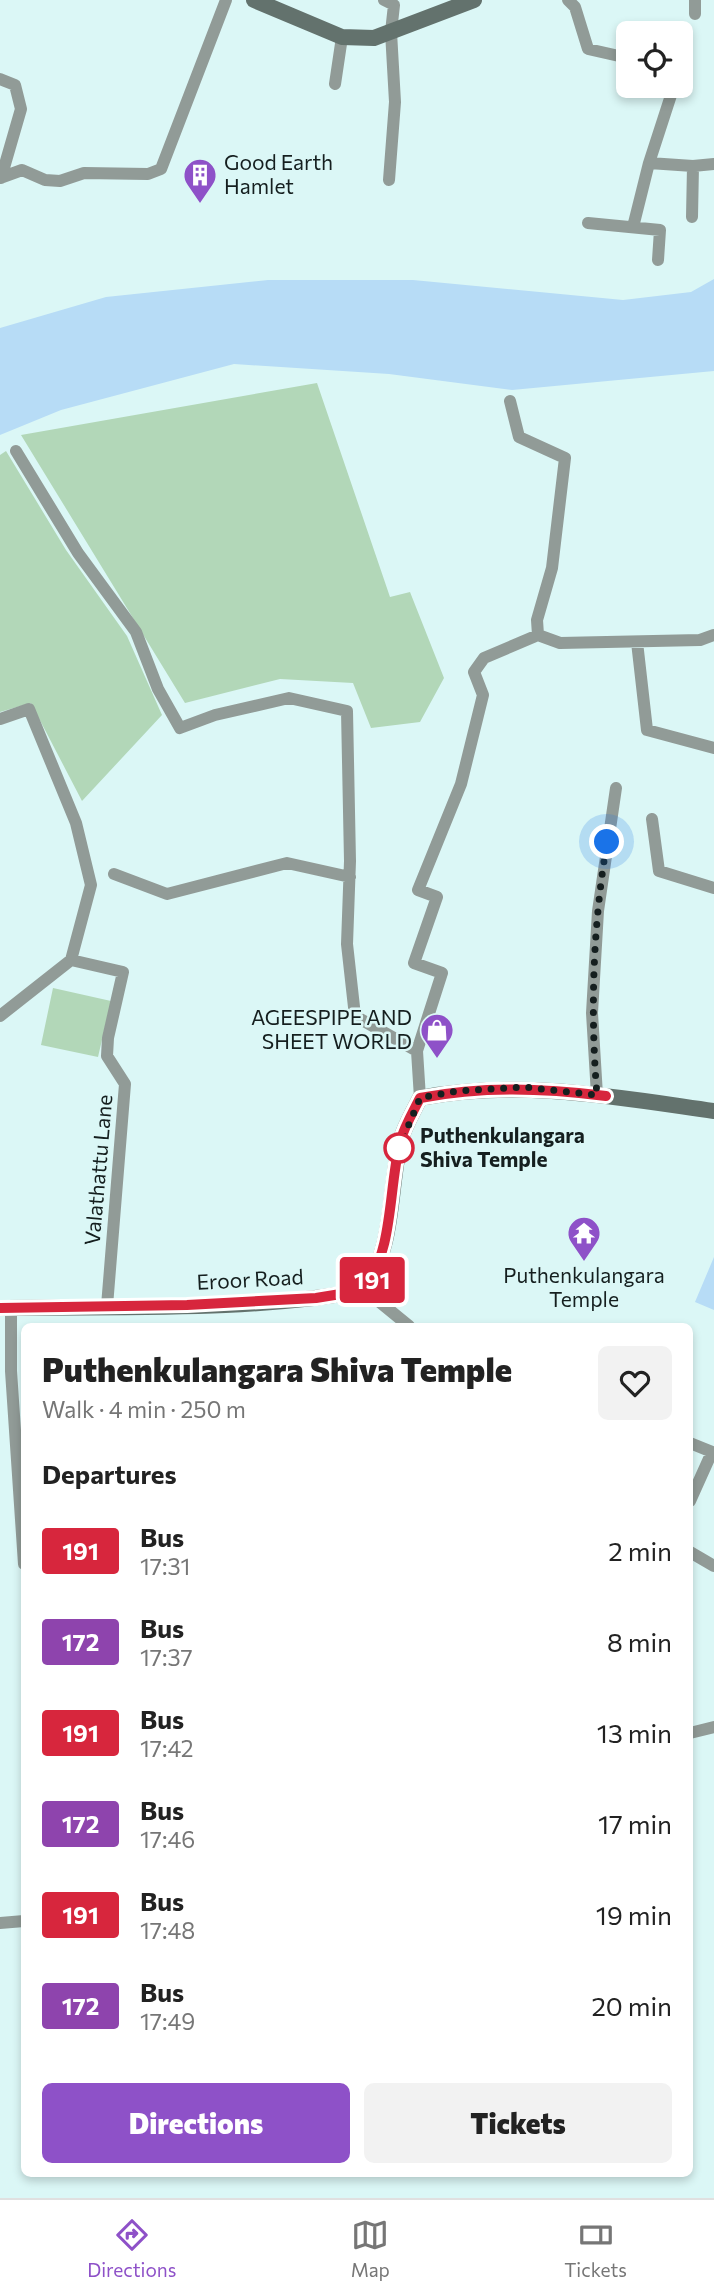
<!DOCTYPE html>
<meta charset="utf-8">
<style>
:root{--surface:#fff;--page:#f2f2f2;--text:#222;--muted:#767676;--line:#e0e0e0;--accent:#8e51c8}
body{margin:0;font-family:Commissioner,sans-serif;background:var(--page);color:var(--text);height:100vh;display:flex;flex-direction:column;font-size:26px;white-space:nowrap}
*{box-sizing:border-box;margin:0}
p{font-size:23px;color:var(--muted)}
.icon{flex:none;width:38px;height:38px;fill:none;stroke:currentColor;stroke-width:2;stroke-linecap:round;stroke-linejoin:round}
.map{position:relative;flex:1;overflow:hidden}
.side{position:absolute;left:21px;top:1323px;width:672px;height:854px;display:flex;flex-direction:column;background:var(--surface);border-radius:10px;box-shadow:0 4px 10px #0003}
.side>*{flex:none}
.badge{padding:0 14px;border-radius:5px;font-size:24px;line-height:46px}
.tools{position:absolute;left:616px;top:21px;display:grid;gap:14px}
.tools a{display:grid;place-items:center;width:77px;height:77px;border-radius:10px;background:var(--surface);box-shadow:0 4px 10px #0003;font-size:35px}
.you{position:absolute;width:35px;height:35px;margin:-18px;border:5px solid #fff;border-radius:50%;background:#1a73e8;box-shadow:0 0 0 10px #1a73e833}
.map>.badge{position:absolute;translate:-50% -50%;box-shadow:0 0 0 4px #fff}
h2{padding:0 21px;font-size:26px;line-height:63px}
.round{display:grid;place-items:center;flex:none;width:74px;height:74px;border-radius:10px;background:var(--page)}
.overview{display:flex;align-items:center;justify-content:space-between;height:119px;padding:0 21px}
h1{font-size:33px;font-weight:800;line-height:52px}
.cta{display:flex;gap:14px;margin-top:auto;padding:14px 21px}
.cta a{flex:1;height:80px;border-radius:10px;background:var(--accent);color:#fff;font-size:28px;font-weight:800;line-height:80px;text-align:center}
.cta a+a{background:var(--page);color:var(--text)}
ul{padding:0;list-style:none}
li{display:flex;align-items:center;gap:21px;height:91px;padding:0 21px}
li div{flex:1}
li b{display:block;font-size:26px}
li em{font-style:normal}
li .badge{min-width:77px;font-weight:700;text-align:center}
.dock{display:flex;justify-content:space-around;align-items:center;height:98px;border-top:2px solid var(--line);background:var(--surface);font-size:19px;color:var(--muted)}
.dock a{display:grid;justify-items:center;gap:4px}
.dock .selected{color:var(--accent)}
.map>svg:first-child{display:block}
.green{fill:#b2d7b8}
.water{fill:#b7dcf6}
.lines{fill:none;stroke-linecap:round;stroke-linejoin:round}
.street{stroke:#919b97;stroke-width:12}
.secondary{stroke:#63726d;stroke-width:16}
.line-casing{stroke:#fff;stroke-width:16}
.line{stroke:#d7263d;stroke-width:10}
.walk{stroke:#151f1f;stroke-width:7;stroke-dasharray:0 12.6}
.stop-dot{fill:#fff;stroke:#d7263d;stroke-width:3.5}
.labels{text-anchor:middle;stroke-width:5;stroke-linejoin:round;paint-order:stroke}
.poi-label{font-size:21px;fill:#151f1f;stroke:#dbf7f6;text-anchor:start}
.stop-label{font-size:21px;font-weight:bold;fill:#151f1f;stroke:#dbf7f6;text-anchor:start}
.street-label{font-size:21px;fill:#151f1f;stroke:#dbf7f6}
</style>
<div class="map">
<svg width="714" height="2198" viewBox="0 0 714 2198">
<rect width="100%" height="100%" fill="#dbf7f6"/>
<!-- green -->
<path class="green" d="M 317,383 L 390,597 L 410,592 L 444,678 L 420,722 L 371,728 L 353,683 L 280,679 L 185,703 L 21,435 Z
M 6,451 L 66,550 L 127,636 L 162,715 L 82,801 L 31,703 L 0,712 L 0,455 Z
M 53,988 L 111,1001 L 98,1057 L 41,1045 Z"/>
<!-- water -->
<path class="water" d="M 714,279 L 714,371 L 512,390 L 389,374 L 234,364 L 61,410 L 0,435 L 0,328 L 106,297 L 268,280 L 413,280 L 623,300 L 691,292 Z
M 714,1257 L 714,1310 L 695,1302 Z"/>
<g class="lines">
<!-- street -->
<path class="street" d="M 384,0 L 394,5 L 391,32 L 395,102 L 389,180
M 568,0 L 575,7 L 588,49 L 619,56 L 628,54
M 695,14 L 695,0
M 0,79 L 15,85 L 21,109 L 1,178
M 335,84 L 342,37
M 636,86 L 674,86 L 649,163 L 693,166 L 692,217
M 693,166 L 714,164
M 0,178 L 22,170 L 45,180 L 60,181 L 84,173 L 148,174 L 161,169 L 226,0
M 588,223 L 660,230 L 658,260
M 633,227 L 649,163
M 510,401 L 519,437 L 565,458 L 552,568 L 537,620 L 538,635 L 560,643 L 700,640 L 714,635
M 16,451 L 78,553 L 136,632 L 158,689 L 180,728 L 215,715 L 289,698 L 347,711 L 350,861 L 347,944 L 355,1016 L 417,1051 L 420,1098
M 637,642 L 647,730 L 714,748
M 0,719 L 29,709 L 76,823 L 91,885 L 71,960
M 652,819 L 659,871 L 714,888
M 114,874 L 167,894 L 287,863 L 350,877
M 0,1016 L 71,960 L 123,972 L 108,1038 L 107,1056 L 125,1084 L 107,1306
M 417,1051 L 442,973 L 414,963 L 437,897 L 418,890 L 461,784 L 483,695 L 474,672 L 484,658 L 538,635
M 597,1095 L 592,1013 L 598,911 L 616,788
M 365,1290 L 409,1326
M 11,1308 L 11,1371 L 24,1564
M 690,1443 L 712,1452 L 690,1501
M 690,1552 L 714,1566
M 690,1733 L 714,1727
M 0,1923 L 24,1921"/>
<!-- secondary -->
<path class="secondary" d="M 254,0 L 342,37 L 374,38 L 474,0
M 0,1308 C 116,1306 252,1312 365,1290 C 394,1245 389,1193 400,1142 C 404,1127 413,1112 420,1098 C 520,1079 615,1097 714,1111"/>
</g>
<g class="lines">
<defs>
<path id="line" d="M 0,1308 L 187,1305 L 316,1298 L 365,1290 C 394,1245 388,1193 400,1142 C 404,1127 413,1112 420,1098 C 483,1086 542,1088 606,1096"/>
</defs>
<!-- line casing -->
<use href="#line" class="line-casing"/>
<!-- line -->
<use href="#line" class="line"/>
<!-- walk -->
<path class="walk" d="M 399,1148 L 420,1098 L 457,1091 L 524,1087 L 597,1095 C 590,1010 593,926 607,842"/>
</g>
<!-- icons -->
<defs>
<symbol id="building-pin" viewBox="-11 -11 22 30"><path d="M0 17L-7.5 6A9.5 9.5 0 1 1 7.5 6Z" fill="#8e51c8" stroke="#dbf7f6"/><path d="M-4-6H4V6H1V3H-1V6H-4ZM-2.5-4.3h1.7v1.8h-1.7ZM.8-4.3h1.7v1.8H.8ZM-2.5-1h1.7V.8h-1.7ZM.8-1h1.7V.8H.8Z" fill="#fff"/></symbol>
<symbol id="shop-pin" viewBox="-11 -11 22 30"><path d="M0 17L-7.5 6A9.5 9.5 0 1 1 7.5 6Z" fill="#8e51c8" stroke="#dbf7f6"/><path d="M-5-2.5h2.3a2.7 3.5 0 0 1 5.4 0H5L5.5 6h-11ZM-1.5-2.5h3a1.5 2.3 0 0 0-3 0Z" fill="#fff"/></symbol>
<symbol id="temple-pin" viewBox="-11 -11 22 30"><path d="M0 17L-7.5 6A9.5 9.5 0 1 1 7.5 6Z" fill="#8e51c8" stroke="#dbf7f6"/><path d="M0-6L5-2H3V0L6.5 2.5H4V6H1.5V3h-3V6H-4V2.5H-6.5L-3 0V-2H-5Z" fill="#fff"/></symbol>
</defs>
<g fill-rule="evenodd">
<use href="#building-pin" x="181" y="156" width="38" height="52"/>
<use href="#shop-pin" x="418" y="1011" width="38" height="52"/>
<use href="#temple-pin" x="565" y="1214" width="38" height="52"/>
</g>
<!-- markers -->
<circle class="stop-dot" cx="399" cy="1148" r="14"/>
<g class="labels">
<!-- poi labels -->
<g class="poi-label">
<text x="224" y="170">Good Earth<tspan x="224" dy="24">Hamlet</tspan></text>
<text x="412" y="1025" text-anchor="end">AGEESPIPE AND<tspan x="412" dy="24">SHEET WORLD</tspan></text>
<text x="584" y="1283" text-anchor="middle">Puthenkulangara<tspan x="584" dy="24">Temple</tspan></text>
</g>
<!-- stop labels -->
<g class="stop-label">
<text x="420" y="1143">Puthenkulangara<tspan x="420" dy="24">Shiva Temple</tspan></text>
</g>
<!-- street labels -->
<g class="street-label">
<text transform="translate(99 1170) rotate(-85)" y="7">Valathattu Lane</text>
<text transform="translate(250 1280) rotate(-3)" y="7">Eroor Road</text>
</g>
</g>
</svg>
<div class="tools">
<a><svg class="icon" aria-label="locate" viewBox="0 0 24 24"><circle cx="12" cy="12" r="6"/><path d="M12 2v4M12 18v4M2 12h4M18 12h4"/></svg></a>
</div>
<div class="you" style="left:607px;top:842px"></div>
<b class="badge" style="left:372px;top:1280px;background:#d7263d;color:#fff">191</b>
<section class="side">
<div class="overview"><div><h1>Puthenkulangara Shiva Temple</h1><p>Walk · 4 min · 250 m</p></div><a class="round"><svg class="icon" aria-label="heart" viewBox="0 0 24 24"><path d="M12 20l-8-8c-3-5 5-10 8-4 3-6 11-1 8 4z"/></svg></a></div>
<h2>Departures</h2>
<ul>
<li><span class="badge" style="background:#d7263d;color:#fff">191</span><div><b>Bus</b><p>17:31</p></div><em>2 min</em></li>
<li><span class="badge" style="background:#8e44ad;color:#fff">172</span><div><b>Bus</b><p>17:37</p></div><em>8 min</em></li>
<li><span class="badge" style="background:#d7263d;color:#fff">191</span><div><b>Bus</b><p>17:42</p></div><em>13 min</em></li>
<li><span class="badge" style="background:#8e44ad;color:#fff">172</span><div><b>Bus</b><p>17:46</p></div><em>17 min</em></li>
<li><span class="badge" style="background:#d7263d;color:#fff">191</span><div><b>Bus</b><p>17:48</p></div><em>19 min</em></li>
<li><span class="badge" style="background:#8e44ad;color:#fff">172</span><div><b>Bus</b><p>17:49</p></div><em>20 min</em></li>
</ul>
<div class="cta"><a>Directions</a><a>Tickets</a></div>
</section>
</div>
<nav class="dock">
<a class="selected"><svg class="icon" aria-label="directions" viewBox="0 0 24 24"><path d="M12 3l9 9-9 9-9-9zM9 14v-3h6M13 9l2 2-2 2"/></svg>Directions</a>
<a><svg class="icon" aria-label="map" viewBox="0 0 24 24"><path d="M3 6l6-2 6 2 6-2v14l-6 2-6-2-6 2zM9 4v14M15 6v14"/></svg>Map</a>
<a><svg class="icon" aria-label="tickets" viewBox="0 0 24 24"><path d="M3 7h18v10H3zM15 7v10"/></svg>Tickets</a>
</nav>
